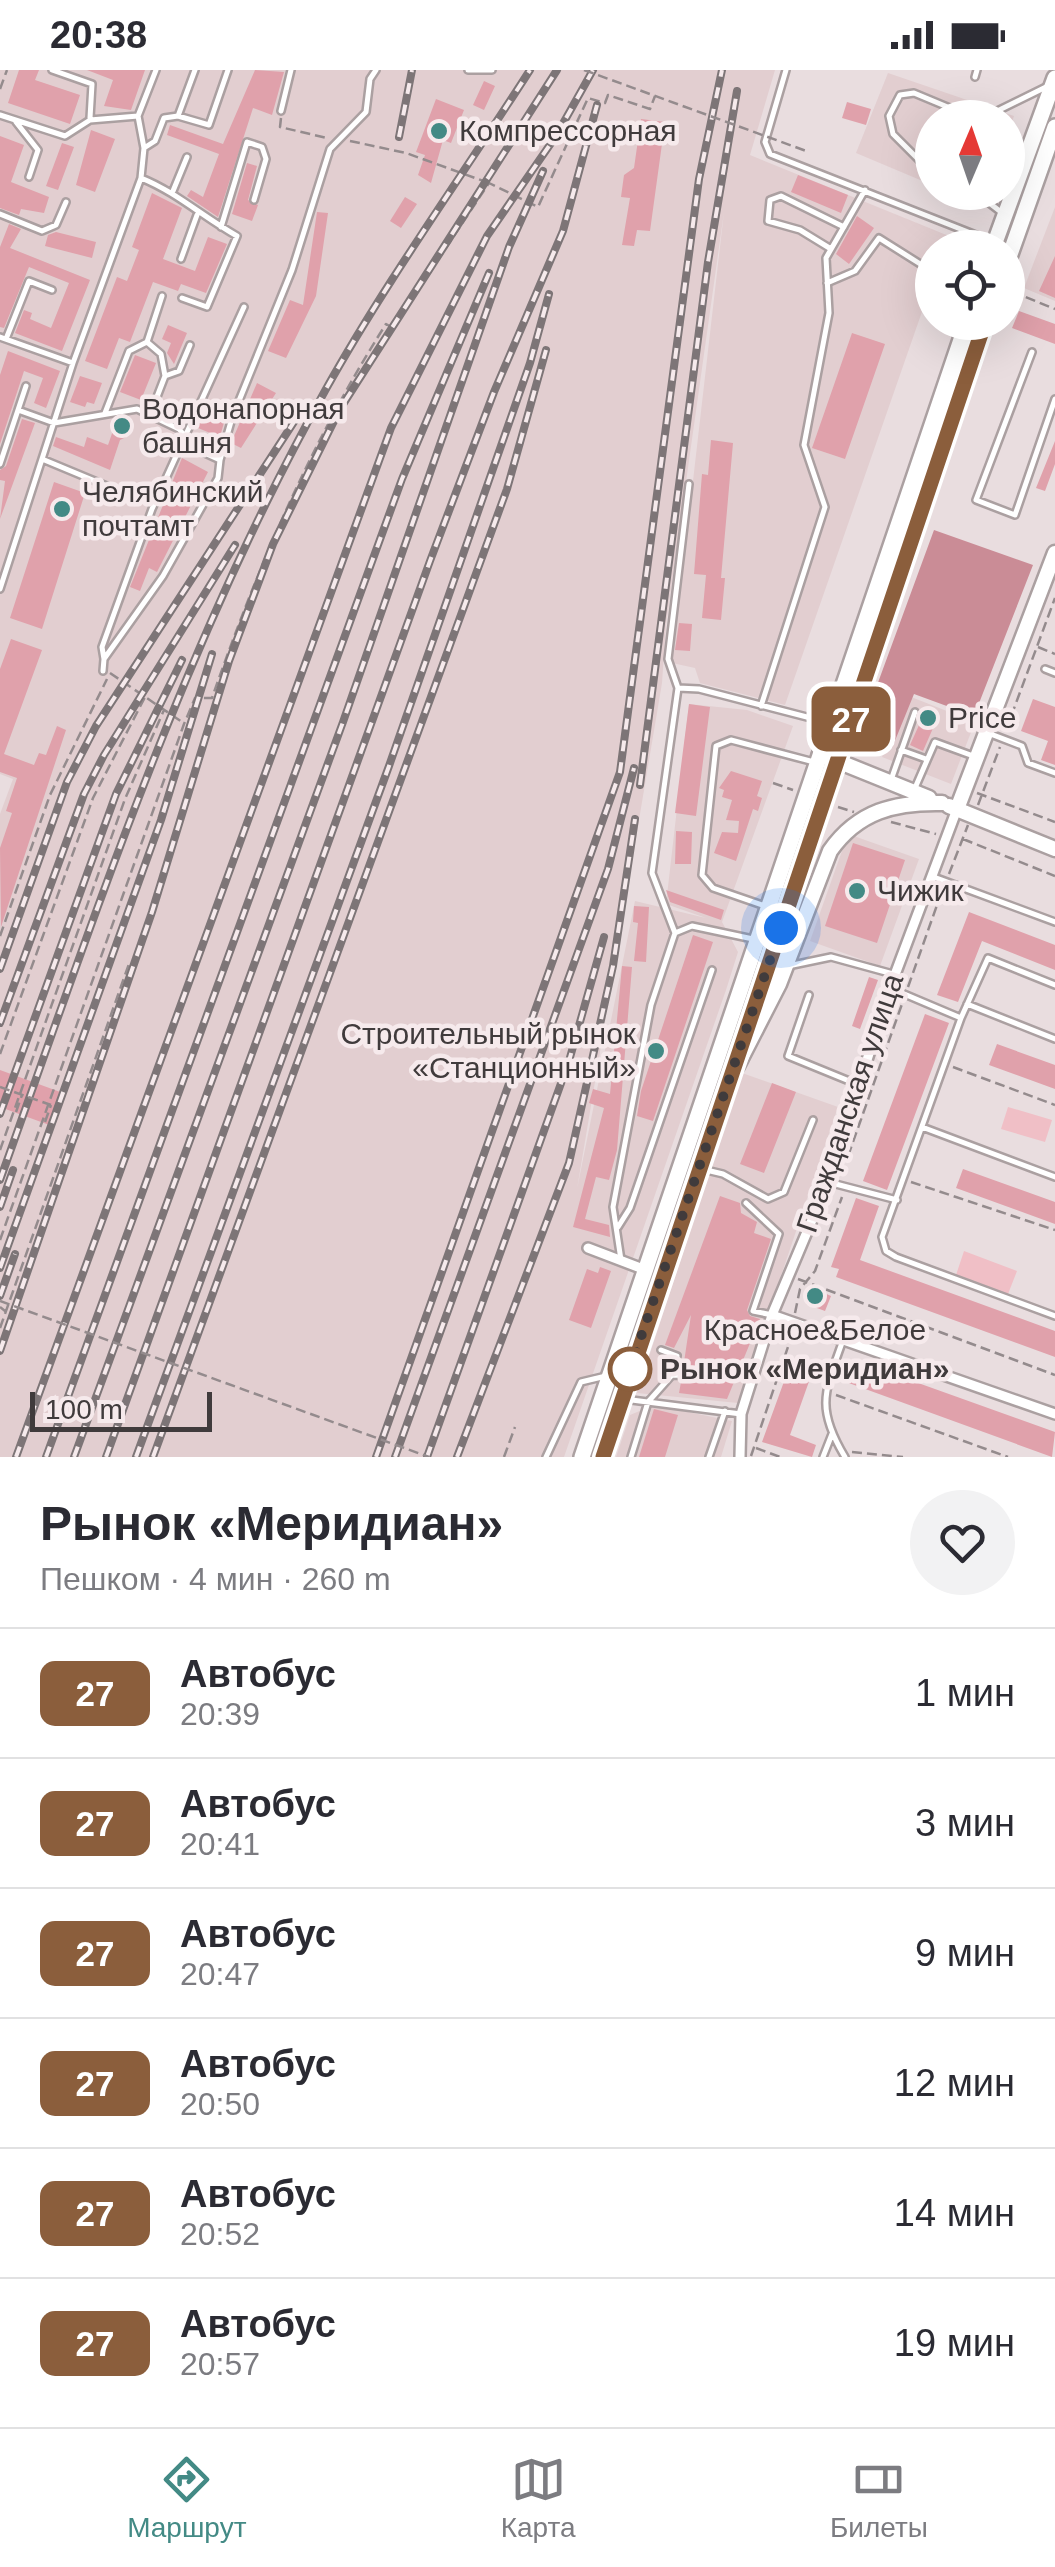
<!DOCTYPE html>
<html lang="ru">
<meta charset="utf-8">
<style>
:root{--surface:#fff;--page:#f2f2f3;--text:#2b2b33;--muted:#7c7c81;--line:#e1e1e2;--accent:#438a85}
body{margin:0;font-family:Helvetica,sans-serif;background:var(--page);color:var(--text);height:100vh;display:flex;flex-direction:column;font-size:38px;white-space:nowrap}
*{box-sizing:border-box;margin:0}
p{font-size:32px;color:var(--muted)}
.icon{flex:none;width:55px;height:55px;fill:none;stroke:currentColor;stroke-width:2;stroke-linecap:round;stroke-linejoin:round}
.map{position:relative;height:1387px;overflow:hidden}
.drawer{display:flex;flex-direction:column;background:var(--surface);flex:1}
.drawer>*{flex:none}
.badge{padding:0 20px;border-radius:15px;font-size:35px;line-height:65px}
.needle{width:65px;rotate:2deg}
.buttons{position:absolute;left:915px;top:30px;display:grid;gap:20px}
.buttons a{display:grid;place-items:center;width:110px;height:110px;border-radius:50%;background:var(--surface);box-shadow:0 10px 40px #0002;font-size:50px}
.scale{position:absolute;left:30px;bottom:25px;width:182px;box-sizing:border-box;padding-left:10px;border:5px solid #403b3c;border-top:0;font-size:28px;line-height:35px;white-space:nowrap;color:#403b3c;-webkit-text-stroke:8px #f6eaec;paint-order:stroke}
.you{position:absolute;width:50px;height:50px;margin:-25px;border:8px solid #fff;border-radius:50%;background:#1a73e8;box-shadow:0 0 0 15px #1a73e833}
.map>.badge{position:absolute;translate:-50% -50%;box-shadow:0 0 0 5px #fff}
.round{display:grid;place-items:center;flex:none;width:105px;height:105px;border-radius:52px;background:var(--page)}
.head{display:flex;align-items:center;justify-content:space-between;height:170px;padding:0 40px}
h1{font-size:48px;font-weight:800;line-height:75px}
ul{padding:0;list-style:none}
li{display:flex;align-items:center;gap:30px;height:130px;padding:0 40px;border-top:2px solid var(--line)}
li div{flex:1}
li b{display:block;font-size:38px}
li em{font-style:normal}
li .badge{min-width:110px;font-weight:700;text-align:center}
.status{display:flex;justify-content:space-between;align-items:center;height:70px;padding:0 50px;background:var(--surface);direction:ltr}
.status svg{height:28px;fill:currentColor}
.tab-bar{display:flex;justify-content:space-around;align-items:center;height:140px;border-top:2px solid var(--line);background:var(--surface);font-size:28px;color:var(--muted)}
.tab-bar a{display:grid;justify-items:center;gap:5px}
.tab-bar .active{color:var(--accent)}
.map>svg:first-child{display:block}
.built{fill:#e2ced0}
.green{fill:#f0bfc6}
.forest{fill:#ca8c96}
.building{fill:#e0a1ab}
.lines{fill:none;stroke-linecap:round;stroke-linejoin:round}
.lane-casing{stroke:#aba0a1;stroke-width:10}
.street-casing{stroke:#aba0a1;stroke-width:14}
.secondary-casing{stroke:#aba0a1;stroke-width:19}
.primary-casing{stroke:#aba0a1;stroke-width:20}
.path{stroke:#948b8d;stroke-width:2.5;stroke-dasharray:10 5;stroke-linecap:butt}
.lane{stroke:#fff;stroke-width:5}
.street{stroke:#fff;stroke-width:9}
.secondary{stroke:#fff;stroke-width:14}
.primary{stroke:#fff;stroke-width:15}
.rail-casing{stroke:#7d7577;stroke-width:8}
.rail{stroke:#f6eaec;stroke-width:4;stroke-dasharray:11;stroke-linecap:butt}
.path-bridge{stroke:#948b8d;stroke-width:2.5;stroke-dasharray:10 5;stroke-linecap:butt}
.line-casing{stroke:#fff;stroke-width:22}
.line{stroke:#8b5e3c;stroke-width:15}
.walk{stroke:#403b3c;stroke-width:10;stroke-dasharray:0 18}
.poi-dot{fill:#438a85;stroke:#f6eaec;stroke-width:4}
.stop-dot{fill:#fff;stroke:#8b5e3c;stroke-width:5}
.labels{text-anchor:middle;stroke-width:9;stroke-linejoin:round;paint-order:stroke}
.poi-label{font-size:30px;fill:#403b3c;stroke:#f6eaec;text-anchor:start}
.street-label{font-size:30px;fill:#403b3c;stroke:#f6eaec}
.stop-label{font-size:30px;font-weight:bold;fill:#403b3c;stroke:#f6eaec;text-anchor:start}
</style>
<div class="status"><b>20:38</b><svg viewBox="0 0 49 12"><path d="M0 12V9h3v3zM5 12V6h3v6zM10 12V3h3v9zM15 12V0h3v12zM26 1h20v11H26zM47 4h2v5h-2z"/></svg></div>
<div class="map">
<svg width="1055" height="1387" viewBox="0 0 1055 1387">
<rect width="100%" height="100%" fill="#e9dddf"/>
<!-- built -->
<path class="built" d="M 0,0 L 775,0 L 750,85 L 949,166 L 945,177 L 932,178 L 932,213 L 785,635 L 700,613 L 695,598 L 672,593 L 724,142 L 666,554 L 662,613 L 577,1119 L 635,831 L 706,848 L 666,834 L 689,634 L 747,640 L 793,656 L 722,852 L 738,882 L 726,920 L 564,1387 L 0,1387 L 0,744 L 13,709 L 0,704 Z
M 888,3 L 1014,46 L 1008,63 L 1008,48 L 932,48 L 932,115 L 856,83 Z
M 1055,137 L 1055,231 L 1024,218 Z
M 906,625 L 975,652 L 951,714 L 882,687 Z
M 848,764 L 919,789 L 880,896 L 810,871 Z
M 742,1003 L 838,1037 L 738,1333 L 637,1323 Z
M 654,1335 L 732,1351 L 721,1387 L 616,1387 L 630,1345 Z"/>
<!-- green -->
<path class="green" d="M 1008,1037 L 1052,1050 L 1045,1072 L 1001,1059 Z
M 964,1181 L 1017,1201 L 1008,1224 L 956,1205 Z"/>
<!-- forest -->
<path class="forest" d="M 934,460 L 1033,495 L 974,646 L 914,624 L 892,678 L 858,667 Z"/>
<!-- building -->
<path class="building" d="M 19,0 L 39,0 L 35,10 L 80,25 L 70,54 L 8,33 Z
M 87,0 L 145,0 L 131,40 L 104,36 L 113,10 Z
M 255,0 L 284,2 L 272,45 L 253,38 L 218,147 L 187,126 L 191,120 L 203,127 L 219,84 L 167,65 L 170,55 L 223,74 Z
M 484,11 L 495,16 L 484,40 L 473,35 Z
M 436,29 L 464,40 L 451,73 L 443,70 L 431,113 L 418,105 L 425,85 L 416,82 Z
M 847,32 L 871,39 L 866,55 L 842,48 Z
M 641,49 L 665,52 L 650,161 L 637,160 L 634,176 L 622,175 L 630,128 L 621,127 L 624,105 L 634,98 Z
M 91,60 L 115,69 L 95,122 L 76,115 Z
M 0,66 L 24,75 L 11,112 L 49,127 L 44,143 L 21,139 L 19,145 L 0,138 Z
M 62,73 L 74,77 L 58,120 L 46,116 Z
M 247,93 L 257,96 L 248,130 L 258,135 L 252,151 L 232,144 Z
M 798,105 L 848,125 L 841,143 L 791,122 Z
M 152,123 L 182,138 L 163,189 L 195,201 L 208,167 L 227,174 L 206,223 L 181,214 L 178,221 L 153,212 L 130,272 L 119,268 L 107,299 L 85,291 L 117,207 L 127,211 L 139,180 L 132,177 Z
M 405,127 L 417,134 L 401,158 L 390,151 Z
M 317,142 L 328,143 L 316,226 L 286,288 L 268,281 L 290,230 L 303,235 Z
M 857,146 L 874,158 L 849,194 L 836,184 Z
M 9,154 L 21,159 L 10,178 L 90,210 L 62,281 L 15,263 L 24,240 L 32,243 L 30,249 L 51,258 L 69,213 L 29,197 L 4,258 L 0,257 L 0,177 Z
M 56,162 L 96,172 L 92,188 L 45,176 L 48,165 Z
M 1055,186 L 1055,228 L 1039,221 Z
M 1019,241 L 1055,254 L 1055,274 L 1012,258 Z
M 168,255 L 187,263 L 174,294 L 167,283 L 171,273 L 162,269 Z
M 852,263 L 885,274 L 845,389 L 812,378 Z
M 8,281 L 60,301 L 46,338 L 34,333 L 43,308 L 24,301 L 0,374 L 0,305 Z
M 135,285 L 156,293 L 141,330 L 120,322 Z
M 80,306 L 102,313 L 94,334 L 87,332 L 85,337 L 70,332 Z
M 257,313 L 276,323 L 241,378 L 231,373 Z
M 206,337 L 226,345 L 220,367 L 198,358 Z
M 130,347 L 126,367 L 120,370 L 110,400 L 53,376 L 56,367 L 84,377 L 87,367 L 108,375 L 117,349 Z
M 22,349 L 35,353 L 0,449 L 5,411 L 0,410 L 0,400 L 6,396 Z
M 711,370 L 733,373 L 721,508 L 725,508 L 721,550 L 702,548 L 706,505 L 694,504 L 702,404 L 708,405 Z
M 1055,371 L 1055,394 L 1045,421 L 1036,418 Z
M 182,388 L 208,402 L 157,502 L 149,498 L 140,521 L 130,517 Z
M 54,412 L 85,423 L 42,559 L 10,548 Z
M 679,553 L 692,554 L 690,581 L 675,580 Z
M 11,569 L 42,580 L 4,684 L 34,695 L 39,683 L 46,685 L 57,656 L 66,660 L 1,857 L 0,778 L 12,743 L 6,741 L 17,708 L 0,702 L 0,599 Z
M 1033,629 L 1055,637 L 1055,695 L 1041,690 L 1048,671 L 1021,661 Z
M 689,634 L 710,637 L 696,746 L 675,743 Z
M 924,644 L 937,649 L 923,681 L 910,675 Z
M 731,701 L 762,711 L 757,726 L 762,728 L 758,741 L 753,739 L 736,791 L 714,783 L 722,762 L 738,763 L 739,751 L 726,750 L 732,730 L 722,727 L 724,720 L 719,718 Z
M 676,761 L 692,762 L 691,794 L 675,794 Z
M 853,773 L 905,790 L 877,873 L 825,856 Z
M 666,820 L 724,840 L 721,850 L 670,832 Z
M 634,836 L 649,837 L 646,892 L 634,891 L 638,853 L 633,852 Z
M 969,842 L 1055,875 L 1055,900 L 982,871 L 958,932 L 937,925 Z
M 693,865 L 713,872 L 653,1051 L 637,1046 L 641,1021 Z
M 622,896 L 632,897 L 617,1080 L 609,1110 L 596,1107 L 585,1149 L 609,1155 L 610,1167 L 573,1157 L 604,1038 L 589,1033 L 593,1019 L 610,1024 Z
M 869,907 L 878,910 L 860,959 L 852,956 Z
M 925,944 L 949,953 L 887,1120 L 863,1111 Z
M 997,974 L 1055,995 L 1055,1019 L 989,995 Z
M 0,1000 L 63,1023 L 52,1056 L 0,1037 Z
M 772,1013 L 796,1022 L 764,1103 L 740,1094 Z
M 963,1099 L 1055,1132 L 1055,1154 L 956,1118 Z
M 720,1126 L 740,1133 L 741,1143 L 757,1152 L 754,1163 L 771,1169 L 747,1240 L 750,1246 L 760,1249 L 727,1329 L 679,1323 L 681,1312 L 720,1314 L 727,1296 L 708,1289 L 704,1300 L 683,1299 L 691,1245 L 674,1278 L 665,1275 Z
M 856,1128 L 879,1136 L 860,1190 L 1055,1261 L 1055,1287 L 836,1207 L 839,1199 L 831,1197 Z
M 600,1197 L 611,1201 L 591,1258 L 569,1250 L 587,1199 L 598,1203 Z
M 809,1216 L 831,1226 L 825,1241 L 806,1234 Z
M 854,1290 L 1055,1362 L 1052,1387 L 846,1312 Z
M 790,1295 L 812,1303 L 790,1365 L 816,1375 L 812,1387 L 762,1372 Z
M 654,1339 L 678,1345 L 665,1387 L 639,1387 Z"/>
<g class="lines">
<defs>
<path id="lane" d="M 52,0 L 92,14 L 90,48
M 468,0 L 492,0
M 786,0 L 765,72 L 770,84 L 991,171
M 975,7 L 977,0
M 281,41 L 291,0
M 0,45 L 65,66 L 90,50 L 138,46
M 178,46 L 209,55 L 228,0
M 983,48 L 1046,17
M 16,52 L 38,80 L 29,107
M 144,78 L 155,71 L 164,48 L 178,46 L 195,0
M 932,103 L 893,64 L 889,46 L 900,25 L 914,23 L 974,48
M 141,108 C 176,122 203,147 237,166 L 207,237 L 182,228
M 173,121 L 187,87
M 975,122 L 1001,142
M 0,144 L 42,161 L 56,155 L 66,132
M 221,157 L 247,72 L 262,77 L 266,89 L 254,130
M 831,179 L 800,160 L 768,151 L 770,130 L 781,126 L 844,157
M 181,189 L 197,145
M 827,213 L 855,201 L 879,168 L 925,197
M 0,267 L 73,293
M 6,269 L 29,211 L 52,220
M 147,272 L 161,284 L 165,306 L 155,332
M 1032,282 L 976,430 L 1015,445 L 1055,329
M 165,306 L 179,301 L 190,275
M 18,340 L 54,353 L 137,339 L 179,359 L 196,379 L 220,390 L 232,348 L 292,200 L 330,79 L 366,42 L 370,9 L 376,0
M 105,343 L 129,281 L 147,272 L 162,226
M 42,389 L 107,416
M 0,394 L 26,316
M 0,519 L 73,293 L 141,108 L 144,78 L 138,46 L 156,0
M 104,589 L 102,577 L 152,439 L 244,237
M 1045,599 L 1055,603
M 103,601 L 104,589 L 163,506 L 218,408 L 220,390
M 678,618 L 668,589 L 689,414
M 761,636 L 825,437 L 804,375 L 829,243 L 826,188 L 865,120
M 988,663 L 1022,676 L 1028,693 L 1055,703
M 901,680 L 926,689
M 891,710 L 915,642
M 915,718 L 935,672 L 976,687
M 931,806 L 1055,852
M 765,836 L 713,818 L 702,805 L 716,676 L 731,670 L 814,692
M 675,863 L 652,803 L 678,618 L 699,619 L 830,653
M 788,896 L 831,887 L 893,904
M 1055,915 L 988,888 L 961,948 L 882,1167 L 886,1181 L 896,1187 L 1055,1246
M 890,918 L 961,948
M 809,925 L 788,986 L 859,1015
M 967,934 L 1055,969
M 922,1057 L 1055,1107
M 702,1099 L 723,1104 L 768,1129 L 784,1122 L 813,1050
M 828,1112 L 897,1130
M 746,1133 L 779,1164 L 753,1241 L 772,1245
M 618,1157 L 630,1138 L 712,900
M 621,1190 L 613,1137 L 651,935 L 675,863 L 692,856 L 753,869
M 843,1270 C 825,1321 815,1337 845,1387
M 661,1280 L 677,1286 L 672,1305 L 714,1307 L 717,1300
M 624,1329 L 741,1344
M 546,1387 L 581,1312 L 606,1306
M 631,1387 L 648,1332 L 672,1305
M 709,1387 L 725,1341
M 823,1387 L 832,1364"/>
<path id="street" d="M 588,1178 L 643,1199
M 772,1245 L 1055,1344
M 740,1387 L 741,1344 L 772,1245 L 828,1112 L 890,918 L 957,739"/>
<path id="secondary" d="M 820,684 L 929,728
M 949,736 L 1055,779
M 957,739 L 1055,483
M 737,996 L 779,914 L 830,781 C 858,741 895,732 942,733"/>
<path id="primary" d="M 993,178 L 1055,8
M 1008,190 L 1055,57
M 582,1387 L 967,252
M 603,1387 L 985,252"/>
</defs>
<!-- lane casing -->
<use href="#lane" class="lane-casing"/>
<!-- street casing -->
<use href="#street" class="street-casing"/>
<!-- secondary casing -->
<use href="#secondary" class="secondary-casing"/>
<!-- primary casing -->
<use href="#primary" class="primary-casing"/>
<!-- path -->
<path class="path" d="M 0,19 L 7,0
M 281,48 L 280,57 L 327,68
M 350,71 L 406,83 L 489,113
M 1010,244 L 1018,224 L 1055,239
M 1038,577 L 1055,584
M 110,603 L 182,652
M 1006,660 L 1055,528
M 773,713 L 793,720
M 977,723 L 1055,752
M 978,735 L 1000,677
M 838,737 L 854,742
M 891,752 L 936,764
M 963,769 L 1055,806
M 949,804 L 968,755
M 0,866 L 50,725 L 107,609
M 908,917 L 942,821
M 0,984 L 93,728 L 145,627
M 953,997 L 1055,1035
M 16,1042 L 22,1025
M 45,1052 L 51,1035
M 0,1080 L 125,729 L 164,640
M 848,1086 L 902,934
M 911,1112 L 1055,1160
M 0,1170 L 184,654 L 195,628 L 212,628 C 258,496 311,372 386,254 L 393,258 L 489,113 L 538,137 L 588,28 L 605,33 L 608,25 L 650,39 L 655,26
M 798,1209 L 1055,1305
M 0,1237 L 5,1241
M 795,1243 L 800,1219 L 815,1201 L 842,1127
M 0,1258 L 130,891
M 836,1325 L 1008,1387
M 756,1378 L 780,1387
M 852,1382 L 903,1387
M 751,1386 L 792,1265
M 504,1387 L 515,1357"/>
<!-- lane -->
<use href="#lane" class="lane"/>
<!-- street -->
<use href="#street" class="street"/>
<!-- secondary -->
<use href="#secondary" class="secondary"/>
<!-- primary -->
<use href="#primary" class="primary"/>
<defs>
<path id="rail" d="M 399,67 L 412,0
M 640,715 L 708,192 L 737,21
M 0,899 L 67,712 L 96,656 L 305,335
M 0,953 L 84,724 L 104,685 L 235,475
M 0,1044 L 116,724 L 182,590
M 0,1110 C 96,842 186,569 326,319 C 387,210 462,106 530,0
M 0,1137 L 13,1100
M 0,1198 L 161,750 L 212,584
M 0,1226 L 15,1184
M 0,1281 L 152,842 L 229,591 L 273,474 L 340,339 L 557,0
M 16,1387 L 391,358 L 487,166 L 556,66 L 593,0
M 46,1387 L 402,409 L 489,203
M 74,1387 L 343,652 L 509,177 L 543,101
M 106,1387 L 430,491 L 494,322 L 563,161 L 597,35
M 136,1387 L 389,696 L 530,293 L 549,224
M 153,1387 L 507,419 L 546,280
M 376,1387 L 620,702 L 699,109 L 722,0
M 395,1387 L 608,799 L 634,698
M 427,1387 L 569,991 L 604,867
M 457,1387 L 569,1093 L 613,896 L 635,749"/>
</defs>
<!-- rail casing -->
<use href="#rail" class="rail-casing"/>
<!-- rail -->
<use href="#rail" class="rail"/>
<!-- path-bridge -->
<path class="path-bridge" d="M 584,0 L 809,82
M 0,1017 L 51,1035
M 0,1231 L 429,1387"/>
</g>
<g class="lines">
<defs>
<path id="line" d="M 603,1387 L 985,252"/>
</defs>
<!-- line casing -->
<use href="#line" class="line-casing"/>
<!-- line -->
<use href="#line" class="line"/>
<!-- walk -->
<path class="walk" d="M 630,1299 L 781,858"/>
</g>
<!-- markers -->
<g class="poi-dot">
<circle cx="439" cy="61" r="10"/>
<circle cx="122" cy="356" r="10"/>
<circle cx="62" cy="439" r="10"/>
<circle cx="928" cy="648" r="10"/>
<circle cx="857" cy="821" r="10"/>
<circle cx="656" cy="981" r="10"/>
<circle cx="815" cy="1226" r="10"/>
</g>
<circle class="stop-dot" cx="630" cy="1299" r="20"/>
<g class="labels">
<!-- poi labels -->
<g class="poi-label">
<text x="459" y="71">Компрессорная</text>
<text x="142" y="349">Водонапорная<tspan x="142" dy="34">башня</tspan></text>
<text x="82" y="432">Челябинский<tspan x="82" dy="34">почтамт</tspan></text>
<text x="948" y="658">Price</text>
<text x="877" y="831">Чижик</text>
<text x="636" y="974" text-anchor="end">Строительный рынок<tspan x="636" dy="34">«Станционный»</tspan></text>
<text x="815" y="1270" text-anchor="middle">Красное&amp;Белое</text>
</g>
<!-- street labels -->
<g class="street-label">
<text transform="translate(850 1033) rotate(-71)" y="10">Гражданская улица</text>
</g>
<!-- stop labels -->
<g class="stop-label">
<text x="660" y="1309">Рынок «Меридиан»</text>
</g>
</g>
</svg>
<div class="buttons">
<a><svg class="needle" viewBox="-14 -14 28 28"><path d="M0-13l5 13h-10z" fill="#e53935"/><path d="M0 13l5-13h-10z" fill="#7c7c81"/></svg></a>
<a><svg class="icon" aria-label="locate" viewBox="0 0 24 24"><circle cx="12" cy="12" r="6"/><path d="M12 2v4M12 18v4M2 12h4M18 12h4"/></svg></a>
</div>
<div class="scale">100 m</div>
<div class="you" style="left:781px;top:858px"></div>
<b class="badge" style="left:851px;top:649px;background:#8b5e3c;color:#fff">27</b>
</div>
<section class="drawer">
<div class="head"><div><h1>Рынок «Меридиан»</h1><p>Пешком · 4 мин · 260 m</p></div><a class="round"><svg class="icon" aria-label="heart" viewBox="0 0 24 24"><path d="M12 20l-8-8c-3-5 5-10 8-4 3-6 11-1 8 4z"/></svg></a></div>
<ul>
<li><span class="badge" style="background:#8b5e3c;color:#fff">27</span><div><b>Автобус</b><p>20:39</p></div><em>1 мин</em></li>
<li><span class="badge" style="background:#8b5e3c;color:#fff">27</span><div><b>Автобус</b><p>20:41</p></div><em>3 мин</em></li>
<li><span class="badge" style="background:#8b5e3c;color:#fff">27</span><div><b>Автобус</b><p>20:47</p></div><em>9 мин</em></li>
<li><span class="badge" style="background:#8b5e3c;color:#fff">27</span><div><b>Автобус</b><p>20:50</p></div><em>12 мин</em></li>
<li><span class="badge" style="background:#8b5e3c;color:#fff">27</span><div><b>Автобус</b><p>20:52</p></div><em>14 мин</em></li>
<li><span class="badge" style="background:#8b5e3c;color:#fff">27</span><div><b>Автобус</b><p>20:57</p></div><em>19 мин</em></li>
</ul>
</section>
<nav class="tab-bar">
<a class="active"><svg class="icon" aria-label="directions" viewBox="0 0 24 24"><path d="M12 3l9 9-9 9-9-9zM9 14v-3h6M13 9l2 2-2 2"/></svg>Маршрут</a>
<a><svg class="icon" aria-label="map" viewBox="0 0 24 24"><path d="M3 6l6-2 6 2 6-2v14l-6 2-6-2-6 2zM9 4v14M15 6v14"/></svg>Карта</a>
<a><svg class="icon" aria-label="tickets" viewBox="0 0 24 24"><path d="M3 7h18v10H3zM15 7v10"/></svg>Билеты</a>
</nav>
